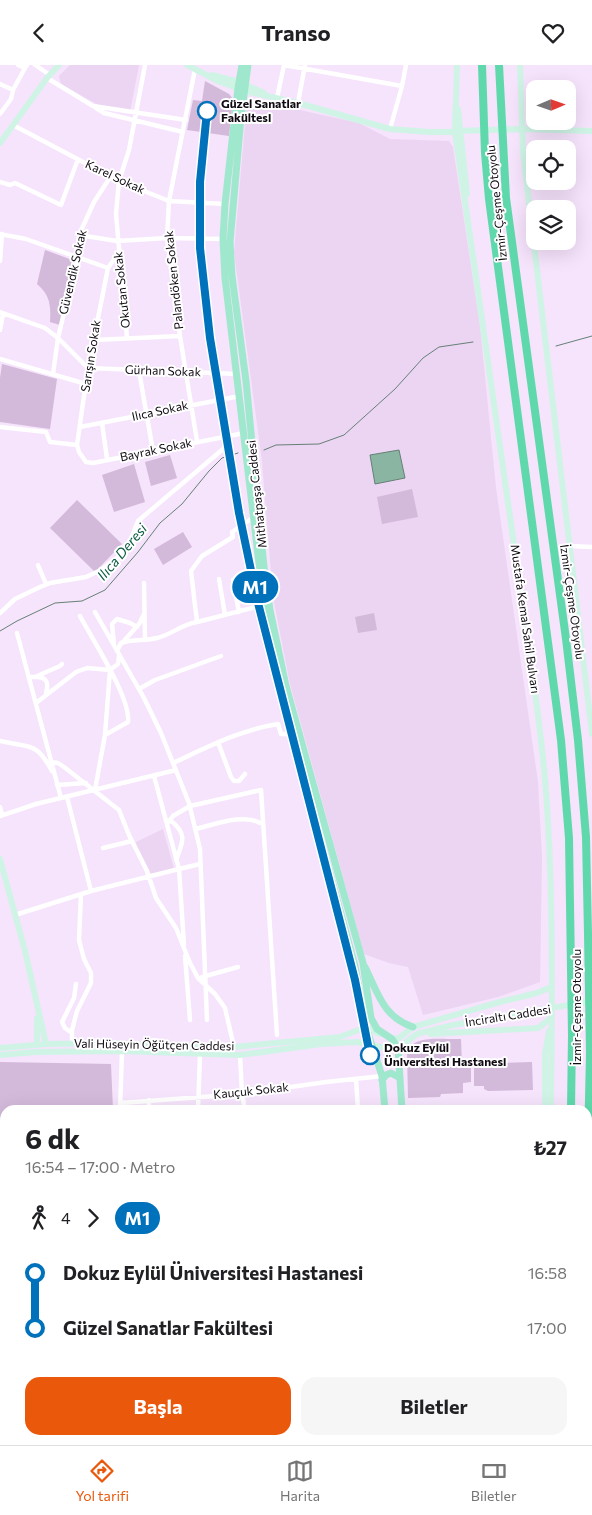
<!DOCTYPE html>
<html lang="tr">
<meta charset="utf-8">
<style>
:root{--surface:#fff;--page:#f6f6f6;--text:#202124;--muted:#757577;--line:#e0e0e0;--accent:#ea580c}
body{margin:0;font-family:Commissioner,sans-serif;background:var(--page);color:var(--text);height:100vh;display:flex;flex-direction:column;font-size:19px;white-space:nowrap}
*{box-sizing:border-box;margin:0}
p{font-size:16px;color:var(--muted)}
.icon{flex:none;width:28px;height:28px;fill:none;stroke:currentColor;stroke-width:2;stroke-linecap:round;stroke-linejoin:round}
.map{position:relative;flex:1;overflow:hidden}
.drawer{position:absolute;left:0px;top:1040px;width:592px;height:340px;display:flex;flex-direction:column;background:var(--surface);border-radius:15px 15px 0 0;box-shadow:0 5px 20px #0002}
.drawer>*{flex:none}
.badge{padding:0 10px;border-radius:16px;font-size:18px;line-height:32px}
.needle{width:32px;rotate:88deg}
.tools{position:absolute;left:526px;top:15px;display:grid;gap:10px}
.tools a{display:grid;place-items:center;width:50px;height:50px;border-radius:10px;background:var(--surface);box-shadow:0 5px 20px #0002;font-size:25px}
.map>.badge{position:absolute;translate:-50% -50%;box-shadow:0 0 0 2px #fff}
.legs{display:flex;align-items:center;gap:8px;height:55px;padding:0 25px;font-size:16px}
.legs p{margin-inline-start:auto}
.overview{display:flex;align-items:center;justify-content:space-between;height:85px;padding:0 25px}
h1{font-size:28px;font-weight:700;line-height:38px}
.primary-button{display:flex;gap:10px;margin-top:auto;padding:10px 25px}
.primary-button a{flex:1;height:58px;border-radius:15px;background:var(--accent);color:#fff;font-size:20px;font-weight:700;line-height:58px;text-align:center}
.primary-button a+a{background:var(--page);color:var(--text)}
ul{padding:0 25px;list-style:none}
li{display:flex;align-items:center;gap:18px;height:55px;font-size:19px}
li i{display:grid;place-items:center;width:8px;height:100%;margin:0 6px;background:currentColor}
li i::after{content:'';width:12px;height:12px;margin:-6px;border:4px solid;border-radius:50%;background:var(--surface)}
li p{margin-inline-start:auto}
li:first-child i{background:linear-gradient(#0000 50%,currentColor 0)}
li:last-child i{background:linear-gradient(currentColor 50%,#0000 0)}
header{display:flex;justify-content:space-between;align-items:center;height:65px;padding:0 25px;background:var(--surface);font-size:22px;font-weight:700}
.menu{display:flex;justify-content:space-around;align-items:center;height:70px;border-top:1px solid var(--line);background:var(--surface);font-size:14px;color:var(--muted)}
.menu a{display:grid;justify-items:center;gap:2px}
.menu .selected{color:var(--accent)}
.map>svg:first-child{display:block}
.built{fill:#ecd4f3}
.green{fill:#d3b9da}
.water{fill:#8ab5a2;stroke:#658176}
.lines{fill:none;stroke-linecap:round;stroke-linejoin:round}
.stream{stroke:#658176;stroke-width:1}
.street{stroke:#fff;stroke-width:4.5}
.secondary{stroke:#cff4e6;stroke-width:6}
.primary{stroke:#9fe8cd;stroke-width:7}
.highway{stroke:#5fd9ac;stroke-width:8}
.line-1-casing{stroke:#fff;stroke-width:11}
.line-1{stroke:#0072bc;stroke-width:8}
.stop-1-dot{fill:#fff;stroke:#0072bc;stroke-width:2.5}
.labels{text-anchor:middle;stroke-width:4;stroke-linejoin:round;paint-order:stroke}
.stop-label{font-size:12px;font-weight:bold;fill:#0f0911;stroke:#fff;text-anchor:start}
.street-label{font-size:12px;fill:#0f0911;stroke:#fff}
.water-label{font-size:14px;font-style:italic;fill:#0c5c43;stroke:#fff}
</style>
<header><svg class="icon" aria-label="back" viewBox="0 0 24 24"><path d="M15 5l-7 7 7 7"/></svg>Transo<svg class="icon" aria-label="heart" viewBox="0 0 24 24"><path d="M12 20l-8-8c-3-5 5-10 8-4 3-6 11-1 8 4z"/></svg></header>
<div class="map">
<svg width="592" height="1380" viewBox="0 0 592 1380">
<rect width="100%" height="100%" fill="#f6e3fc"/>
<!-- built -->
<path class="built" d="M 70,0 L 139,0 L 130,47 L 100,41 L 61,19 L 59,11 Z
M 254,35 L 359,58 L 390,74 L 449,76 L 453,82 L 480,261 L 496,423 L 538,717 L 542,792 L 540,917 L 498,932 L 423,950 L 408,902 L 389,898 L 364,889 L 290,619 L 273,532 L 262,396 L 234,187 L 247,37 Z
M 163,764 L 174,804 L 150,809 L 134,778 Z"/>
<!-- green -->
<path class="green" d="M 205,16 L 229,29 L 233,34 L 229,71 L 187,65 L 193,35 L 202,36 Z
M 45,185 L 75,196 L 60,260 L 50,257 C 51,240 50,230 37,219 Z
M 2,299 L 57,314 L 50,364 L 0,357 L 0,313 Z
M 170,390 L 177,413 L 151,421 L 145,397 Z
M 134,399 L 145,437 L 114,447 L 102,410 Z
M 412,424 L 418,452 L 382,459 L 377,432 Z
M 77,435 L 122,479 L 95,507 L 50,463 Z
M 183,467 L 192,482 L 163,500 L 154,484 Z
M 374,548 L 377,565 L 358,568 L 355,552 Z
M 461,974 L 462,1001 L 471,1001 L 471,1017 L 463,1018 L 463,1028 L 441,1029 L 440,1032 L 408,1033 L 407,985 C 417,969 445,975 461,974 Z
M 0,997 L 111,999 L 113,1045 L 5,1045 L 5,1076 L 0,1076 Z
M 532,997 L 533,1025 L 488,1026 L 484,1024 L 484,1021 L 474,1021 L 474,999 Z"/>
<!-- water -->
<path class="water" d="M 399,385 L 405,413 L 375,419 L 370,390 Z"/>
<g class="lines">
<!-- stream -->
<path class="stream" d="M 556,281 L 592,271
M 264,385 L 276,380 L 319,379 L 344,370 L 395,324 L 423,293 L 439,282 L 473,277
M 0,566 L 17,556 L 55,538 L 82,536 L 105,525 L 138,487 L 160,458 L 182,439 L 209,406 L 222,393 L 238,388"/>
<!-- street -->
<path class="street" d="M 18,0 L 25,3 L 27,0
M 35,0 L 50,10
M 284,0 L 402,21
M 195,4 L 169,136 L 167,173 L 180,271 L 197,376
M 47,13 L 93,41 L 186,55
M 0,19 L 13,25
M 277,33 L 284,0
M 298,38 L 305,0
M 96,43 L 104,48 L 183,67
M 0,49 L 11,34 L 13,25 L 25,3
M 13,60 L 119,116 L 169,136 L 225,139
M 390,64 L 402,21 L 406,0
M 0,117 L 10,120 L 15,118 L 61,140 L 78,94
M 0,169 L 26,174 L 108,203 L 119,187
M 79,170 L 117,176 L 167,173 L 223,174
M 0,196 L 2,169
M 108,203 L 88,303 L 77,380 L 79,387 L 86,397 L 93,398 L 244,368
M 0,247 L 45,263 L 58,273 L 88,303 L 237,309
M 0,265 L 3,249
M 127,273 L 116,149 L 119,116 L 129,85 L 145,0
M 94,275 L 180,271
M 0,294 L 86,319
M 139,306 L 153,386
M 53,309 L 58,273 L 77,193 L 79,170 L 94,137 L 111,111
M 102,358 L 107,394
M 0,362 L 46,367 L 50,377 L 77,380
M 80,362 L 240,331
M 254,452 L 232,467 L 233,472 L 202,491 L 191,506 L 197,557 L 264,540
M 569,481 L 592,482
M 38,500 L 46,519
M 219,514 L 225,550
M 233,515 L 239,547
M 144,518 L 145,575
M 95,547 L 144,633 L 161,668 L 189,738 L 200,784 L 207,955
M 0,548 L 15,534 L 40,522 L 50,518 L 86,512 L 101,505 L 119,491 L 130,476 L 138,456 L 229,379 L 227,370
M 80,551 C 92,574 131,633 128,657 L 105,670 L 95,725
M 17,568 L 61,733
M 123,577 L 139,559 L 144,549
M 114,579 L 112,559 L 117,554 L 130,558 L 137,562
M 117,586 L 121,578 C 133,574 145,576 157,573 C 171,570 182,559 197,557
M 29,612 L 35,612 L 60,601 L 62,599
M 36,612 C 47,612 49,618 46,628
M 139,624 L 155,615 L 221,591
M 36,638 L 76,607 L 87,603 L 110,605
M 105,670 L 110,605 L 118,599 L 119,591
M 0,676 C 30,683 36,676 52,706
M 218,677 L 231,712 L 234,716 L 239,716 L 245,709
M 51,697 L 58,698 L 64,702 L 119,745 L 129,770 L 147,806 L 156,833 L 176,863 L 190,898 L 198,913 L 215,929 L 225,943 L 234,982
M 173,698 C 208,682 240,665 278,659 L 281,669 L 292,669
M 57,720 L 86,718
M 67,732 L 91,826
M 0,742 L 2,750
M 0,751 L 36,739 L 176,705
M 170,755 C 188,769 183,777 176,795
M 167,759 L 173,751 L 190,741 L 261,725 L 277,970
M 195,764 C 214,760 243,748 260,758 L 263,757
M 103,783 L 132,776
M 15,850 L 91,826 L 179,804 L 154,711
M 184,880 L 179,804 L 200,799
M 185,891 L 190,955
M 202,912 L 238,902
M 72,968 L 65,963 L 62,957 L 74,933 L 76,919
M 72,979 L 72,965 L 77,946 L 91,918 L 91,908 L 84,894 L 79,875 L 81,829
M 240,990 L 242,1029 L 245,1045
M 356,1014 L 358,1045
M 149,1035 L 149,1045
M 121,1038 L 242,1029 L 326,1017 L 382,1011
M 120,1045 L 122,986
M 198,1045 L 200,989
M 0,1095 L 5,1095
M 0,1257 L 5,1257
M 98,1375 L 99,1380
M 140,1375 L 141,1380
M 183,1375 L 183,1380
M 222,1375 L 223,1380
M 268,1375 L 269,1380
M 293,1375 L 293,1380"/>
<!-- secondary -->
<path class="secondary" d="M 187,0 L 218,16 L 245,26 L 298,38 L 390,64 L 429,67 L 521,64 L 592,66
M 457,0 L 455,67 C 476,214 498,361 518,508 C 528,576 539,645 545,714 C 554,824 552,935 551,1045
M 520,0 L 523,87 L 592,669
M 212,10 L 239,17 L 264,28
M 458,44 L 467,129
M 0,78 L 47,13 L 59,0
M 0,794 L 25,886 L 46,979
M 37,953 L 37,979
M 431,969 L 538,963 L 551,953
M 389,973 L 392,974 L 399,973 L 413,962 L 500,937 L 537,928 L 551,922
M 0,983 L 46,979 L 105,978 L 223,983 L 340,972 L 366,962 L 380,969
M 0,990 L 36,987 L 122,986 L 240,990 L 321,979 L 357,977 L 381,982 L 398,983 L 417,969 L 453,960 L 592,936
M 545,1045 L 545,989 L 549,966
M 0,1333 L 5,1342
M 15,1375 L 17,1380
M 540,1380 L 540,1375
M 546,1380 L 546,1375"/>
<!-- primary -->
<path class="primary" d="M 242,0 L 238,23 L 225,139 L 223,174 L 225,213 L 264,540 L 270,579 L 287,649 L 355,901 L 366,962 L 382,1011 L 385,1045
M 248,0 L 241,52 L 230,177 L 232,211 L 246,316 L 264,502 L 270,545 L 286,621 L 363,898 L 371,953 L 377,964 L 392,974 L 398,983 L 402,1045
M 365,902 C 378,928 383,952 413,962
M 382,1015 L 386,1010 L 391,1008 L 400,1013
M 404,1375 L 404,1380
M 381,1380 L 381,1375"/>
<!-- highway -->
<path class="highway" d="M 482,0 L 485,88 L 489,134 L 561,675 L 569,773 L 572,970 L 571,1045
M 499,0 L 506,133 L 566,574 L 578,675 L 586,772 L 588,869 L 590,988 L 588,1080
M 566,1380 L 566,1375
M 583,1380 L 583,1375"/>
</g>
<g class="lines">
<defs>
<path id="line-1" d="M 207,46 L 200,117 L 200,183 L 210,273 L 239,448 L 257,534 L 355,915 L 370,990"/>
</defs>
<!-- line-1 casing -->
<use href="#line-1" class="line-1-casing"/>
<!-- line-1 -->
<use href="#line-1" class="line-1"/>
</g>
<!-- markers -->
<g class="stop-1-dot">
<circle cx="207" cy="46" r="9"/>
<circle cx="370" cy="990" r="9"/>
</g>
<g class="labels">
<!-- stop labels -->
<g class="stop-label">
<text x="221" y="43">Güzel Sanatlar<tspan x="221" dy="14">Fakültesi</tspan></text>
<text x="384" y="987">Dokuz Eylül<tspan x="384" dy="14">Üniversitesi Hastanesi</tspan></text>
</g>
<!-- street labels -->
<g class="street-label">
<text transform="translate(115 112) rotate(25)" y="4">Karel Sokak</text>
<text transform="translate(497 138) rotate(-96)" y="4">İzmir-Çeşme Otoyolu</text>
<text transform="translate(73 207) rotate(-77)" y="4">Güvendik Sokak</text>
<text transform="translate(174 215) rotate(-96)" y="4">Palandöken Sokak</text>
<text transform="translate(122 225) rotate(-96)" y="4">Okutan Sokak</text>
<text transform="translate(91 291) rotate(-81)" y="4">Sarışın Sokak</text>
<text transform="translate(163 306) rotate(2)" y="4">Gürhan Sokak</text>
<text transform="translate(160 346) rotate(-12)" y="4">Ilıca Sokak</text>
<text transform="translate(156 385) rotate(-12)" y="4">Bayrak Sokak</text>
<text transform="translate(257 429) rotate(-96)" y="4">Mithatpaşa Caddesi</text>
<text transform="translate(572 537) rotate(82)" y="4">İzmir-Çeşme Otoyolu</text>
<text transform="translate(525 554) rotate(82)" y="4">Mustafa Kemal Sahil Bulvarı</text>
<text transform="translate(577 942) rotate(-90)" y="4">İzmir-Çeşme Otoyolu</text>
<text transform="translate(508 951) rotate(-9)" y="4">İnciraltı Caddesi</text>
<text transform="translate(154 980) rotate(1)" y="4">Vali Hüseyin Öğütçen Caddesi</text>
<text transform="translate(251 1026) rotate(-6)" y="4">Kauçuk Sokak</text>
</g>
<!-- water labels -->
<g class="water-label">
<text transform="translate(122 487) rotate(-50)" y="5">Ilıca Deresi</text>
</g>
</g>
</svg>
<div class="tools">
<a><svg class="needle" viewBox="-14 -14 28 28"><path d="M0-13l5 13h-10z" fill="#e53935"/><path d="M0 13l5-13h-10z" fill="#757577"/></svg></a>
<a><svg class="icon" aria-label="locate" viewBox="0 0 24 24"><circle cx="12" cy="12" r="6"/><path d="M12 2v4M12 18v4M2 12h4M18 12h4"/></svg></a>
<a><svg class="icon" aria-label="layers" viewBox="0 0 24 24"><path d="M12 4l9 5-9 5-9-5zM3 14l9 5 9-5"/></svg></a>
</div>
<b class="badge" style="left:255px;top:522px;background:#0072bc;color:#fff">M1</b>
<section class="drawer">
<div class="overview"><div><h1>6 dk</h1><p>16:54 – 17:00 · Metro</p></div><b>₺27</b></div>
<div class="legs"><svg class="icon" aria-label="walk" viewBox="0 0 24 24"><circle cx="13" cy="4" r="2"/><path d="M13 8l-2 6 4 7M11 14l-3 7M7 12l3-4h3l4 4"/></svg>4<svg class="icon" aria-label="forward" viewBox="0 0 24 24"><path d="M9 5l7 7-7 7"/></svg><b class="badge" style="background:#0072bc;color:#fff">M1</b></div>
<ul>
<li><i style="color:#0072bc"></i><b>Dokuz Eylül Üniversitesi Hastanesi</b><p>16:58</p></li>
<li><i style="color:#0072bc"></i><b>Güzel Sanatlar Fakültesi</b><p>17:00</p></li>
</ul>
<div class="primary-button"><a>Başla</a><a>Biletler</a></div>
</section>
</div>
<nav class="menu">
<a class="selected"><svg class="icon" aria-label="directions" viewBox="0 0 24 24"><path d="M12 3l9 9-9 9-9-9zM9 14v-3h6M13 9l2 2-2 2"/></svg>Yol tarifi</a>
<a><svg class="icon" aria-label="map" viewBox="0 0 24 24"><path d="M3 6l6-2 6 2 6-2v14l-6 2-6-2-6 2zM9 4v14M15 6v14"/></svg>Harita</a>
<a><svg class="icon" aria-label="tickets" viewBox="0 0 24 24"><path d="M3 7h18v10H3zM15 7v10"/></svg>Biletler</a>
</nav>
